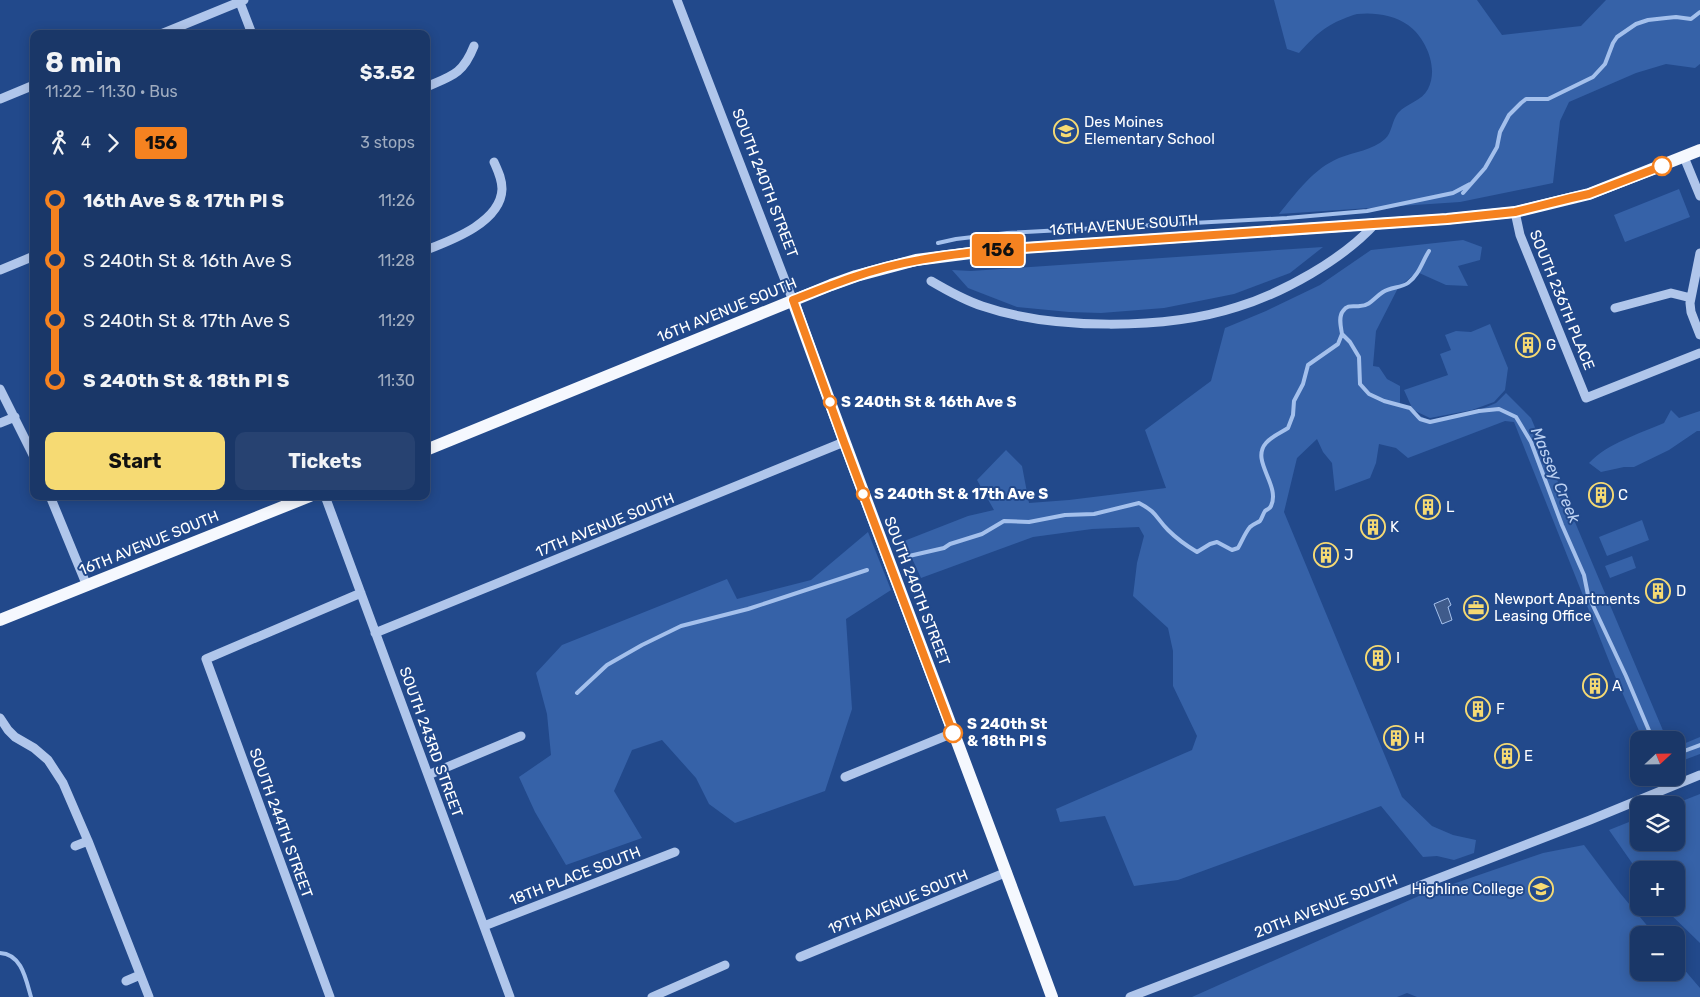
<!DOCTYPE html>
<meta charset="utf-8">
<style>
:root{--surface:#1a3768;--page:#274271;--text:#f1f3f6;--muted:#9facc0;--line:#38517c;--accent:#f6da73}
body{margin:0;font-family:Rubik,sans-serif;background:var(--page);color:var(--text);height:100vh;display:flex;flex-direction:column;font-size:19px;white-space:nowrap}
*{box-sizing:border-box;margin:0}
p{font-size:16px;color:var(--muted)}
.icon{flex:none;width:28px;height:28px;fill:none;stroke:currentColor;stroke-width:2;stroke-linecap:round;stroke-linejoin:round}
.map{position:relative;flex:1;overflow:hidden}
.panel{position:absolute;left:30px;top:30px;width:400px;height:470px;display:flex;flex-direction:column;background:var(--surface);border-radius:10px;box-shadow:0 2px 12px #0003,0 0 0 1px var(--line)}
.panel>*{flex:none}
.badge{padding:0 10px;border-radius:4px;font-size:18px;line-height:32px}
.needle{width:32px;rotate:68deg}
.buttons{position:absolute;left:1630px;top:731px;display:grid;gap:10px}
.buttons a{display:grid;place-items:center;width:55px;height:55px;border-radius:10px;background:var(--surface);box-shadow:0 2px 12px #0003,0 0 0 1px var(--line);font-size:25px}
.map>.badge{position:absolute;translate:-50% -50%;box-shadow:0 0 0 2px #fff}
.legs{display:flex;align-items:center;gap:8px;height:55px;padding:0 15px;font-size:16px}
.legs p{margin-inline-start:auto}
.summary{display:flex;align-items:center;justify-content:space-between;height:85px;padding:0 15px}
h1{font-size:28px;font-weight:700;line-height:38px}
.cta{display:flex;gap:10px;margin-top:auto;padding:10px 15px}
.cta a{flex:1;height:58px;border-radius:10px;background:var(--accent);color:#111;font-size:20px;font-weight:700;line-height:58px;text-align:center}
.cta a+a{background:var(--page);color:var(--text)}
ul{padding:0 15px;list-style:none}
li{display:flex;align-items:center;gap:18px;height:60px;font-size:19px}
li i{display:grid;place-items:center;width:8px;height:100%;margin:0 6px;background:currentColor}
li i::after{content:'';width:12px;height:12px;margin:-6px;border:4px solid;border-radius:50%;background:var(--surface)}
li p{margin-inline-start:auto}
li:first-child i{background:linear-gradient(#0000 50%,currentColor 0)}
li:last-child i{background:linear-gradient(currentColor 50%,#0000 0)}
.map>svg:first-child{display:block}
.green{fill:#3662a8}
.water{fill:#3f5b8b;stroke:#a4c0ec}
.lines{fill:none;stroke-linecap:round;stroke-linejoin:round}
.stream{stroke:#a4c0ec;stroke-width:4}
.minor{stroke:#b0c6eb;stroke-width:9}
.major{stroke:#f5f8fe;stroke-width:12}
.line-1-casing{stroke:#fff;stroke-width:11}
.line-1{stroke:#f58220;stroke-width:8}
.stop-1-dot{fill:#fff;stroke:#f58220;stroke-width:2.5}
.labels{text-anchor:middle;stroke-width:4;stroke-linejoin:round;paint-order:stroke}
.poi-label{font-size:15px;fill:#fff;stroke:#22498b;text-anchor:start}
.street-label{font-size:15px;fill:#fff;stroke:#22498b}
.stop-label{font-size:15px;font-weight:bold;fill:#fff;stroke:#22498b;text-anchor:start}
.water-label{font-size:16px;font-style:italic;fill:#bcd1f2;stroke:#22498b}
</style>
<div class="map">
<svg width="1700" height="997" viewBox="0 0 1700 997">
<rect width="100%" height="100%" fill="#22498b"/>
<!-- green -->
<path class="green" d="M 1274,0 L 1477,0 L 1502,35 L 1581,26 L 1606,0 L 1700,0 L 1700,64 L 1695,68 L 1666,64 L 1636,73 L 1569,102 L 1560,121 L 1553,183 L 1460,202 L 1279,214 C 1297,192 1313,169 1339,158 C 1354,152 1373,150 1385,139 C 1392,133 1392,120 1398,113 C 1407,103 1422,101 1428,89 C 1439,68 1426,38 1408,25 C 1394,15 1374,12 1357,14 C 1352,15 1348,17 1343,19 C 1323,27 1314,37 1299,53 L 1287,49 Z
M 1679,189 L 1690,217 L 1625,242 L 1614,215 Z
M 1463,240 L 1482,247 L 1480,260 L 1458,266 L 1468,286 L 1446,285 L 1417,272 L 1398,288 L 1376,331 L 1373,366 L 1379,367 L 1387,379 L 1400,386 L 1400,405 L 1430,421 L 1472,413 L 1496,403 L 1506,393 L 1531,418 L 1667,740 L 1643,740 L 1615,676 L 1514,422 L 1505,421 L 1408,458 L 1396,448 L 1379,444 L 1376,463 L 1370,478 L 1335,491 L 1332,463 L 1323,452 L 1317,439 L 1297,458 L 1284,512 L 1402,797 L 1432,826 L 1453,835 L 1476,840 L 1474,853 L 1454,860 L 1437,856 L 1423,857 L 1381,806 L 1178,880 L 1134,886 L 1105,816 L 1060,822 L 1056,809 L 1192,750 L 1197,736 L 1173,686 L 1173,651 L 1168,628 L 1133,596 L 1137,563 L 1144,536 L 1139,527 L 1092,529 L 1033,537 L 921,578 L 904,541 L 968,516 L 994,510 L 977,480 L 1006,450 L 1022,466 L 1029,503 L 1069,500 L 1166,488 L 1145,430 L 1211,381 L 1225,328 L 1266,311 L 1320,285 L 1371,250 Z
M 1323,247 L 1290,273 L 1234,294 L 1164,308 L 1101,313 L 1069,312 L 1017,307 L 968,288 L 952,270 L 971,271 Z
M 1490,324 L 1508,368 L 1505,390 L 1494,402 L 1472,410 L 1430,418 L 1413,410 L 1404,390 L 1448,375 L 1440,354 L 1451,350 L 1445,335 L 1456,331 L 1471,332 Z
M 1671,410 L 1679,418 L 1700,411 L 1700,431 L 1697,431 L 1669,450 L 1634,467 L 1624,467 L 1601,472 L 1589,463 C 1608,443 1639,434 1664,423 Z
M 1642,520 L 1649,540 L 1607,556 L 1599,537 Z
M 868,532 L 891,590 L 846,619 L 852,709 L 825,791 L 735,823 L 709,804 L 696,778 L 662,740 L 632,750 L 614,791 L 642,838 L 566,865 L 535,812 L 519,777 L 551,755 L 547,714 L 536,673 L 562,645 L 727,579 L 737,599 L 811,580 Z
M 1632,556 L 1636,568 L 1610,578 L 1605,566 Z
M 1700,737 L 1700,754 L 1676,763 L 1676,747 Z
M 1700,794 L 1700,943 L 1664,908 L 1676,908 L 1676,870 L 1639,870 L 1639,873 L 1609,830 L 1639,818 L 1639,842 L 1676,842 L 1676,805 L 1672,805 Z
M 1584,845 L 1620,893 L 1655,935 L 1639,935 L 1639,972 L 1676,972 L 1676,960 L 1700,988 L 1700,997 L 1417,997 L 1407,993 L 1397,997 L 1192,997 L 1421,895 L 1543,853 Z"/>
<!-- water -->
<path class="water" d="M 1448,598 L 1451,605 L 1448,607 L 1452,620 L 1442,624 L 1434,604 Z"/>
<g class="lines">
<!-- stream -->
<path class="stream" d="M 1463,193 L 1485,168 L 1497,147 L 1500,132 L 1509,115 L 1521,103 L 1526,99 L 1548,99 L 1593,77 L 1605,64 L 1613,43 L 1617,37 L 1636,24 L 1648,20 L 1666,18 L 1676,17 L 1691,19 L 1700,12
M 938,243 L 956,239 L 1007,233 L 1287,218 L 1367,211 L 1453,193 L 1470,184
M 1429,251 C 1422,262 1419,275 1408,283 C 1401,288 1391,287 1383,292 C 1375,297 1370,306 1360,306 C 1353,307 1348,304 1343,311 C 1338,317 1341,327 1342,334 L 1350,342 L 1359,357 L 1360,384 L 1369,394 L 1384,401 L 1410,408 L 1420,419 L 1430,422 L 1479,411 L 1499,409 L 1516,417 L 1531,442 L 1562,525 L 1584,575 L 1588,595 L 1626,676 L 1653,740
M 909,556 L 944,548 L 950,544 L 982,534 L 1004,521 L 1029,522 L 1065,515 L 1094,514 L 1139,503 C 1157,512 1156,518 1168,530 C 1177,539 1187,546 1197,552 L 1210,544 L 1217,542 L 1232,550 L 1238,548 C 1242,541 1245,533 1250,527 C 1253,524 1257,523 1260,521 C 1262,518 1263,514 1265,511 C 1268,508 1269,510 1271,506 C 1281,485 1250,461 1266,443 C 1272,436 1280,433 1288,428 L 1293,415 L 1294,401 L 1303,384 L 1308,365 L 1338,344 L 1342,334
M 577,693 L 607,665 L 642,645 L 681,626 L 748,609 L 867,570
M 1676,754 L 1700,745
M 0,953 C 22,954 26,980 31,997"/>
<!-- minor -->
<path class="minor" d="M 239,0 L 252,34
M 677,0 L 793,301
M 161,34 L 244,0
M 426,87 C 452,76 463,74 474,46
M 0,99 L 34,85
M 1684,157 L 1700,196
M 1515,212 L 1520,235 L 1586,398 L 1700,353
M 426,250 C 452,240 501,222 502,189 C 502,179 498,171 494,162
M 1700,253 L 1690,303 L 1691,312 L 1700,335
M 0,270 L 34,256
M 931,281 C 948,291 964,300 982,306 C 1052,330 1166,330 1237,307 C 1283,293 1342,260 1375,224
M 1615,308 L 1671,293 L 1691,298
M 0,389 L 34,457
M 0,423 L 15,417
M 50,496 L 87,586
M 325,496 L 510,997
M 375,633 L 844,442
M 0,718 L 8,730 L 15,737 L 34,748 L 48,760 L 63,783 L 88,841 L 149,997
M 428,775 L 521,736
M 845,777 L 953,733
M 75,846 L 88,841
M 484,926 L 675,852
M 800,957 L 1007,872
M 126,981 L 140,975
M 330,997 L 206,659 L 361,593
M 652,997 L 725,965
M 1130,997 L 1590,820 L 1700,775"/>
<!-- major -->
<path class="major" d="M 793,301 C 877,534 967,764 1052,997
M 426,450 L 831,285 L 856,276 L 916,260 L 994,250 L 1447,219 L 1515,212 L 1589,194 L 1700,150
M 0,620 L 310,496"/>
</g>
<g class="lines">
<defs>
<path id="line-1" d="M 953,733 L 844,442 L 793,300 C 814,292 833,284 854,277 C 899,261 946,255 994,250 L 1447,219 L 1515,212 L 1571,198 L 1589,194 L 1662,166"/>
</defs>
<!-- line-1 casing -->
<use href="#line-1" class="line-1-casing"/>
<!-- line-1 -->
<use href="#line-1" class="line-1"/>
</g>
<!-- icons -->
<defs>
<symbol id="school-ring" viewBox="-11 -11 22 22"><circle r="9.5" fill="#22498b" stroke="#f6da73" stroke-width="1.5"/><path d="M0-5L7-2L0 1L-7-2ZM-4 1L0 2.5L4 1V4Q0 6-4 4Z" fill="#f6da73"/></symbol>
<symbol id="building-ring" viewBox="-11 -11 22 22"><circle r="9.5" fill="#22498b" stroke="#f6da73" stroke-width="1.5"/><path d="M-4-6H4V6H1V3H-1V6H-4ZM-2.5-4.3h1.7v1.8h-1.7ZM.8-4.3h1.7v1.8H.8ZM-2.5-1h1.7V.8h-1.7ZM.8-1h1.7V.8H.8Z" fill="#f6da73"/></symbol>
<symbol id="office-ring" viewBox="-11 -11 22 22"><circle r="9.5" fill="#22498b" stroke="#f6da73" stroke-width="1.5"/><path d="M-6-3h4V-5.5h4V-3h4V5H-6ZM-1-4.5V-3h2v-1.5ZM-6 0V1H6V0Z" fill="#f6da73"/></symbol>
<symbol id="university-ring" viewBox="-11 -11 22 22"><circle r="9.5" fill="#22498b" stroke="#f6da73" stroke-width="1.5"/><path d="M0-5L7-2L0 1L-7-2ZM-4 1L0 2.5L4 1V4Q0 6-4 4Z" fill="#f6da73"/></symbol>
</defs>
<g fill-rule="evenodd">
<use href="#school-ring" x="1052" y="117" width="28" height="28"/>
<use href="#building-ring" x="1514" y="331" width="28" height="28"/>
<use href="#building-ring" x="1587" y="481" width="28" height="28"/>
<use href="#building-ring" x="1414" y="493" width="28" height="28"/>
<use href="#building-ring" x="1359" y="513" width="28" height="28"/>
<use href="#building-ring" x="1312" y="541" width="28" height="28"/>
<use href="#building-ring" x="1644" y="577" width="28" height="28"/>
<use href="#office-ring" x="1462" y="594" width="28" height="28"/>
<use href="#building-ring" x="1364" y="644" width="28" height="28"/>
<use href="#building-ring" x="1581" y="672" width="28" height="28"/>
<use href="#building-ring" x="1464" y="695" width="28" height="28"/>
<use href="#building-ring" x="1382" y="724" width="28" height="28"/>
<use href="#building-ring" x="1493" y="742" width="28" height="28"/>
<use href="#university-ring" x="1527" y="875" width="28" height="28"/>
</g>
<!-- markers -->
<g class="stop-1-dot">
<circle cx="1662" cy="166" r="9"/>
<circle cx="830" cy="402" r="6"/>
<circle cx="863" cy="494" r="6"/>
<circle cx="953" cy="733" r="9"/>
</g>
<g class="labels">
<!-- poi labels -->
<g class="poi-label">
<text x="1084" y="127">Des Moines<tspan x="1084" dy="17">Elementary School</tspan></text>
<text x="1546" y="350">G</text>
<text x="1618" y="500">C</text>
<text x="1446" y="512">L</text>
<text x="1390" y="532">K</text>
<text x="1344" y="560">J</text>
<text x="1676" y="596">D</text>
<text x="1494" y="604">Newport Apartments<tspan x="1494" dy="17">Leasing Office</tspan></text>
<text x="1396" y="663">I</text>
<text x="1612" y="691">A</text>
<text x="1496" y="714">F</text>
<text x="1414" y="743">H</text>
<text x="1524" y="761">E</text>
<text x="1524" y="894" text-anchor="end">Highline College</text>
</g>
<!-- street labels -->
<g class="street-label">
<text transform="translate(765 183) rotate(69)" y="5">SOUTH 240TH STREET</text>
<text transform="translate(1124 225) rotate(-4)" y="5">16TH AVENUE SOUTH</text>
<text transform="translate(1562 300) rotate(68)" y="5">SOUTH 236TH PLACE</text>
<text transform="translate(727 310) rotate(-22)" y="5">16TH AVENUE SOUTH</text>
<text transform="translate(605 525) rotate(-22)" y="5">17TH AVENUE SOUTH</text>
<text transform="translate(149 543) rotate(-22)" y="5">16TH AVENUE SOUTH</text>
<text transform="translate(917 591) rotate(69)" y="5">SOUTH 240TH STREET</text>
<text transform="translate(431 742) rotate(70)" y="5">SOUTH 243RD STREET</text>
<text transform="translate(281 823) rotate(70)" y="5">SOUTH 244TH STREET</text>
<text transform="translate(575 876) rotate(-21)" y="5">18TH PLACE SOUTH</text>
<text transform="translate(898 902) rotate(-22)" y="5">19TH AVENUE SOUTH</text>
<text transform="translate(1326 906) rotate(-21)" y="5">20TH AVENUE SOUTH</text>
</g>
<!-- stop labels -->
<g class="stop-label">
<text x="841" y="407">S 240th St &amp; 16th Ave S</text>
<text x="874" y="499">S 240th St &amp; 17th Ave S</text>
<text x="967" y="729">S 240th St<tspan x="967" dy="17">&amp; 18th Pl S</tspan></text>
</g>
<!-- water labels -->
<g class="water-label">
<text transform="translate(1556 475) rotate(67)" y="6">Massey Creek</text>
</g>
</g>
</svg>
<div class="buttons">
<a><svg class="needle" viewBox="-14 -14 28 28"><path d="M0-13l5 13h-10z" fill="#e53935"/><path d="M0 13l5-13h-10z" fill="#9facc0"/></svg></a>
<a><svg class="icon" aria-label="layers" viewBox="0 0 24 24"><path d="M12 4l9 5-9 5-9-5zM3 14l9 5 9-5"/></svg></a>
<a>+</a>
<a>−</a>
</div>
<b class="badge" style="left:998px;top:250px;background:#f58220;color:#111">156</b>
<section class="panel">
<div class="summary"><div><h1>8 min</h1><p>11:22 – 11:30 · Bus</p></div><b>$3.52</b></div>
<div class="legs"><svg class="icon" aria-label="walk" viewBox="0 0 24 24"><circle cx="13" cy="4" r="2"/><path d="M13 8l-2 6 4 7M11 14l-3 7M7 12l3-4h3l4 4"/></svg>4<svg class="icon" aria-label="forward" viewBox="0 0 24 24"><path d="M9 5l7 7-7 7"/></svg><b class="badge" style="background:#f58220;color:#111">156</b><p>3 stops</p></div>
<ul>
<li><i style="color:#f58220"></i><b>16th Ave S &amp; 17th Pl S</b><p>11:26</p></li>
<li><i style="color:#f58220"></i><span>S 240th St &amp; 16th Ave S</span><p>11:28</p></li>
<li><i style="color:#f58220"></i><span>S 240th St &amp; 17th Ave S</span><p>11:29</p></li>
<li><i style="color:#f58220"></i><b>S 240th St &amp; 18th Pl S</b><p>11:30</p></li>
</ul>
<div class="cta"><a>Start</a><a>Tickets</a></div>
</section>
</div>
